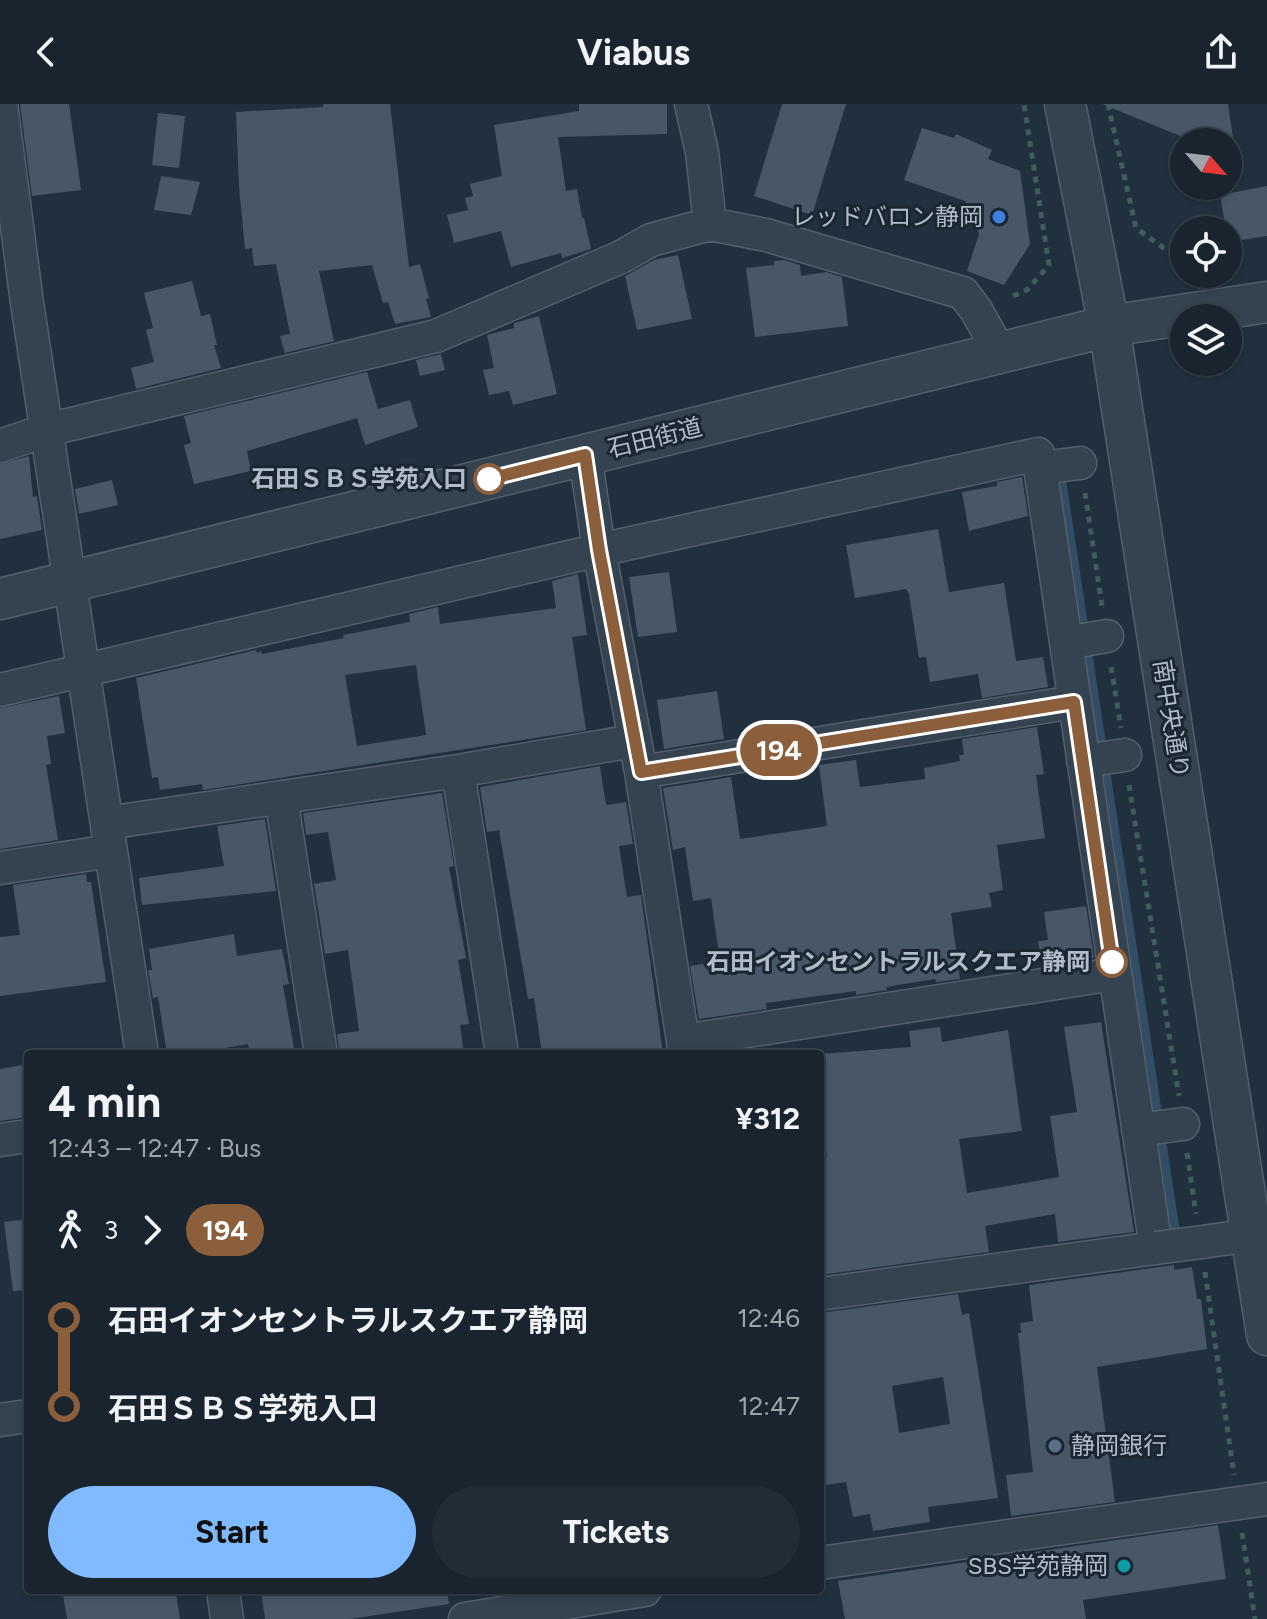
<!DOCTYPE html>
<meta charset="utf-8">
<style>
:root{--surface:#19242f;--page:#222c37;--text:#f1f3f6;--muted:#9fa4aa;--line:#37414b;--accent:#81bbff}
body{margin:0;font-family:Figtree,"Noto Sans JP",sans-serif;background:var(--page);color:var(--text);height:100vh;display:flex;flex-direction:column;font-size:30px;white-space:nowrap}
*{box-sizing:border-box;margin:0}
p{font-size:26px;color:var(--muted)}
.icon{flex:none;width:44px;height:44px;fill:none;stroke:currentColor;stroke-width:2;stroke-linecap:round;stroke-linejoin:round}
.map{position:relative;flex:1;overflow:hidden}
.details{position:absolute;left:24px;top:946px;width:800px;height:544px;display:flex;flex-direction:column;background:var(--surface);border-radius:8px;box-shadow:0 2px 6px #0004,0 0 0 2px var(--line)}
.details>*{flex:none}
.badge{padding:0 16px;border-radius:26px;font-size:28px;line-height:52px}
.needle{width:52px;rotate:118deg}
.controls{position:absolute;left:1170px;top:24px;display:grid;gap:16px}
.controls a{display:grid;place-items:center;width:72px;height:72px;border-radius:50%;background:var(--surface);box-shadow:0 2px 6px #0004,0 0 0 2px var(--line);font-size:40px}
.map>.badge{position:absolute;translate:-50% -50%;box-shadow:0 0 0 4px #fff}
.legs{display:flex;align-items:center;gap:12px;height:88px;padding:0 24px;font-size:26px}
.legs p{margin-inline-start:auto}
.summary{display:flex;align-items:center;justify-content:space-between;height:136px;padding:0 24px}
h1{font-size:44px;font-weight:700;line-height:60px}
.action{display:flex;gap:16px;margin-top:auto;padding:16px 24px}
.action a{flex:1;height:92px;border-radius:48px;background:var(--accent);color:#111;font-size:32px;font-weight:700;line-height:92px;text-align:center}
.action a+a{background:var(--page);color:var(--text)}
ul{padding:0 24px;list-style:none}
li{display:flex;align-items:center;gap:28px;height:88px;font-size:30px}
li i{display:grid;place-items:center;width:12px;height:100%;margin:0 10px;background:currentColor}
li i::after{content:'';width:20px;height:20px;margin:-10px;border:6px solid;border-radius:50%;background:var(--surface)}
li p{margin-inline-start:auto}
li:first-child i{background:linear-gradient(#0000 50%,currentColor 0)}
li:last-child i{background:linear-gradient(currentColor 50%,#0000 0)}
header{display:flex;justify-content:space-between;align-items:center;height:104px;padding:0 24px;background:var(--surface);font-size:36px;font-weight:700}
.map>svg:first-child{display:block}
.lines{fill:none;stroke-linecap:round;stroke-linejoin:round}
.stream{stroke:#334d67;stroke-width:9}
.building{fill:#475768;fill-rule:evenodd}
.minor-casing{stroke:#535f6c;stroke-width:35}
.tertiary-casing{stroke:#535f6c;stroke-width:43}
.path{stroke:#415c5d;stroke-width:5;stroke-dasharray:6 6;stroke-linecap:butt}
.minor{stroke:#35424f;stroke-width:32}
.tertiary{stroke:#35424f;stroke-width:40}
.minor-bridge-casing{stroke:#535f6c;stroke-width:35;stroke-linecap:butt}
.minor-bridge{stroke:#35424f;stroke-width:32}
.line-1-casing{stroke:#fff;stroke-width:18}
.line-1{stroke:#8b5e3c;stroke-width:12}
.shop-dot{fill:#3f7fe0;stroke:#1a2733;stroke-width:3}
.stop-1-dot{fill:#fff;stroke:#8b5e3c;stroke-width:4}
.service-dot{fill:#5c6f8a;stroke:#1a2733;stroke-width:3}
.culture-dot{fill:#0f9aa8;stroke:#1a2733;stroke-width:3}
.labels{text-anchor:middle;stroke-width:6;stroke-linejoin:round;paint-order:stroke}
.poi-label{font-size:24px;fill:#b1bcca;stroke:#1a2733;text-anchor:end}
.street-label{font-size:24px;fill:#b1bcca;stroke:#1a2733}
.stop-label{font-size:24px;font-weight:bold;fill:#b1bcca;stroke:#1a2733;text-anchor:end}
</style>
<header><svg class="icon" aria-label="back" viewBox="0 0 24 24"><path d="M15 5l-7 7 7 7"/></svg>Viabus<svg class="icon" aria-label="share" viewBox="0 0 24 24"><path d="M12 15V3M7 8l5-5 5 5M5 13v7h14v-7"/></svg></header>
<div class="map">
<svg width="1267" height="1515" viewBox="0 0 1267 1515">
<rect width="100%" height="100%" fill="#21303f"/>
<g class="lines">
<!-- stream -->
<path class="stream" d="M 1061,373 L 1175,1125"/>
</g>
<!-- building -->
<path class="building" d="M 20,0 L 69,0 L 81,86 L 32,92 Z
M 323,0 L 390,0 L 409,163 L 420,160 L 429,194 L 426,195 L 431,213 L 395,220 L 388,198 L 383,199 L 372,161 L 319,167 L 334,237 L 285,249 L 280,232 L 290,230 L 276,160 L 254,162 L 252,144 L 245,145 L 239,83 L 236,8 L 323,3 Z
M 579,0 L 667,0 L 667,30 L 558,33 L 566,87 L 577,85 L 582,114 L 584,114 L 591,145 L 562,154 L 561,149 L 511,163 L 501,127 L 454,139 L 447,111 L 468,106 L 465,94 L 473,92 L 470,80 L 502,72 L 494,21 L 579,7 Z
M 782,0 L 846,0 L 812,111 L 754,92 Z
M 1102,0 L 1228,0 L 1233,34 L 1195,38 Z
M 158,9 L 185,12 L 179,64 L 152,61 Z
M 922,24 L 954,34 L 956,30 L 992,46 L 988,55 L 1020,67 L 1030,140 L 1004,181 L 967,167 L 979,130 L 965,97 L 904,76 Z
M 161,72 L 200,78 L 191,111 L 154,106 Z
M 1267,82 L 1267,132 L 1228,138 L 1220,91 Z
M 678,151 L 692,215 L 637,226 L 625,172 L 654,156 Z
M 784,156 L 800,161 L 801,172 L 826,168 L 842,173 L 848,222 L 755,233 L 746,164 L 774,161 L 774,157 Z
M 192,177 L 201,212 L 210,210 L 217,241 L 214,241 L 221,264 L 136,285 L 131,264 L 154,258 L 146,226 L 153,224 L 144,189 Z
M 539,212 L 557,290 L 513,301 L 509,287 L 489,291 L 483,266 L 494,264 L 487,231 L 514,224 L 514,219 Z
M 441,250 L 445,266 L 420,272 L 416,256 Z
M 367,268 L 378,305 L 410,296 L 418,323 L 365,341 L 357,314 L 247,347 L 251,367 L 194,380 L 184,341 L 191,339 L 184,312 Z
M 29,352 L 33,393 L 37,392 L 42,426 L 0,435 L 0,360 Z
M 1022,373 L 1028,412 L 969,427 L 962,388 L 997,382 L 997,378 Z
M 112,376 L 118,401 L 79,410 L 75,385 Z
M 938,425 L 949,488 L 1004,479 L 1016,557 L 1043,553 L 1048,583 L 982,594 L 978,570 L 930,578 L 926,553 L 919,554 L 909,490 L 906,485 L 855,494 L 846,441 Z
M 669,468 L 677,528 L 638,533 L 629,473 Z
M 578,470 L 587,531 L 572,533 L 586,626 L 203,686 L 202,680 L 160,686 L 158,673 L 152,674 L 136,574 L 256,546 L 257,549 L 261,547 L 262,550 L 344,534 L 343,531 L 410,518 L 409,510 L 438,503 L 440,520 L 556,504 L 552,477 ZM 416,561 L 426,631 L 357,642 L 345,571 Z
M 717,587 L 724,635 L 664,645 L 657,596 Z
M 59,592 L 65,629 L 47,632 L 51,660 L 46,661 L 58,736 L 0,745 L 0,604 Z
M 1037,623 L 1044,670 L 1036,671 L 1045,734 L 997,741 L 1003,786 L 989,789 L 992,803 L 951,809 L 960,875 L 936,878 L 935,875 L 886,883 L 887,886 L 856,891 L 856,887 L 766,899 L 767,905 L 699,915 L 690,862 L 720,857 L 711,794 L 693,797 L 685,743 L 673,746 L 663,684 L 731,673 L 740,735 L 827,722 L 819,661 L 856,656 L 860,683 L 925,675 L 924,664 L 960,657 L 959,651 L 964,651 L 962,635 Z
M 600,662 L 606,701 L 626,698 L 633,740 L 619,742 L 627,793 L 641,791 L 663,950 L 542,950 L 534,894 L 528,895 L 499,726 L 487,728 L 480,683 Z
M 442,689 L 454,762 L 449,763 L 466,854 L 458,856 L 469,920 L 460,921 L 464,950 L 340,950 L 337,930 L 359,927 L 348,846 L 325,850 L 314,780 L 336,776 L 328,728 L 306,731 L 303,709 Z
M 265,715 L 276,787 L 142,801 L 139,774 L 224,762 L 217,722 Z
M 86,770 L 87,778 L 91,778 L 106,878 L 0,892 L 0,833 L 20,831 L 13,781 Z
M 1086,802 L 1094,854 L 1042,862 L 1038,837 L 1048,836 L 1044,808 Z
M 234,830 L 237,852 L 282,845 L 289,880 L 283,881 L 295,950 L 250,950 L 248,940 L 189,950 L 167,950 L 158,893 L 153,894 L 148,866 L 152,866 L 149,845 Z
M 1101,918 L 1134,1128 L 1058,1138 L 1055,1110 L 985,1122 L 989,1148 L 820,1171 L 820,1054 L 827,1053 L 820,1005 L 820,950 L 911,943 L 909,927 L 940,923 L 942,938 L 1008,926 L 1022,1027 L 959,1035 L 967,1089 L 1059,1073 L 1050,1012 L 1077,1008 L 1064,923 Z
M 28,960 L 28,1013 L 0,1017 L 0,965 Z
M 28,1115 L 28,1186 L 13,1187 L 4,1118 Z
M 1174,1161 L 1174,1166 L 1192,1163 L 1197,1195 L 1201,1195 L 1207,1245 L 1097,1263 L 1115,1398 L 1011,1412 L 1006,1371 L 1033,1368 L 1018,1229 L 1021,1229 L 1020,1219 L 1033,1217 L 1029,1181 Z
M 958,1190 L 962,1211 L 969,1209 L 998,1394 L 928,1403 L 930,1418 L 873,1427 L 870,1410 L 853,1413 L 846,1378 L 820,1382 L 820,1209 ZM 943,1273 L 950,1320 L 899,1329 L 892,1282 Z
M 1218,1421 L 1226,1475 L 1083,1496 L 1086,1515 L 845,1515 L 838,1477 Z
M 81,1486 L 171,1486 L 171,1491 L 176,1490 L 180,1515 L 67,1515 L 63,1491 Z
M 261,1486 L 447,1486 L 449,1500 L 350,1515 L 265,1515 Z"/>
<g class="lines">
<defs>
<path id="minor" d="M 1,0 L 27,199 L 142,950
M 691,0 L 702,48 L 710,120
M 0,342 L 47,326 L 436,232 L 621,153 L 651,136 L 710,120 L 766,131 L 963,189 L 976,206 L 1000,249
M 585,351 L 599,446 L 641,668 L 685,950
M 1041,364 L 1080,359
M 1066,539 L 1107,532
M 0,586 L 599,446 L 1038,350 L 1156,1144 L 820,1190
M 1083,657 L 1125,651
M 458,667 L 502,950
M 641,668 L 1074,598
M 281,693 L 321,950
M 107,719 L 458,667 L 633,637
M 0,764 L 111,747
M 683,937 L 1114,870
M 1138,1026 L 1183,1020
M 0,1036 L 28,1032
M 1202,1138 L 1252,1131
M 0,1316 L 28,1312
M 820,1459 L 1267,1395
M 223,1486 L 227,1515
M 465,1515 L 645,1486"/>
<path id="tertiary" d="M 1065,0 L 1109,222 L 1267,1231
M 0,495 L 1109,222 L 1267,198"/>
</defs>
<!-- minor casing -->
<use href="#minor" class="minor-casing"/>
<!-- tertiary casing -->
<use href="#tertiary" class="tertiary-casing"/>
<!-- path -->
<path class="path" d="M 1108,0 L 1136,124 L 1177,154
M 1013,192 L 1027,186 L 1049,161 L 1024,0
M 1085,389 L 1102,502
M 1111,563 L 1121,624
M 1129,681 L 1179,992
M 1187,1049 L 1196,1110
M 1205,1168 L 1234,1371
M 1242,1429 L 1255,1515"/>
<!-- minor -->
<use href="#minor" class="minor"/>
<!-- tertiary -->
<use href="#tertiary" class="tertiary"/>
<defs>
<path id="minor-bridge" d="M 1156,1144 L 1202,1138"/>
</defs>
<!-- minor-bridge casing -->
<use href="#minor-bridge" class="minor-bridge-casing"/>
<!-- minor-bridge -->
<use href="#minor-bridge" class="minor-bridge"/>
</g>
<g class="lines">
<defs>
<path id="line-1" d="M 489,375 L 585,351 L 599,446 L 641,668 L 1074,598 L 1112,858"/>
</defs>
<!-- line-1 casing -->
<use href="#line-1" class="line-1-casing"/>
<!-- line-1 -->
<use href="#line-1" class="line-1"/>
</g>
<!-- markers -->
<circle class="shop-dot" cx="999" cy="113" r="8"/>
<g class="stop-1-dot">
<circle cx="489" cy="375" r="14"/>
<circle cx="1112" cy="858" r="14"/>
</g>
<circle class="service-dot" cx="1055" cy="1342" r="8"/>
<circle class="culture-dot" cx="1124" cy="1462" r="8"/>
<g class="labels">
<!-- poi labels -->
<g class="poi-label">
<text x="983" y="121">レッドバロン静岡</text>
<text x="1071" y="1350" text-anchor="start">静岡銀行</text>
<text x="1108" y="1470">SBS学苑静岡</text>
</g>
<!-- street labels -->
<g class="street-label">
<text transform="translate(655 334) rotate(-14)" y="8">石田街道</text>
<text transform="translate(1171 615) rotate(81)" y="8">南中央通り</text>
</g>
<!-- stop labels -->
<g class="stop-label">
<text x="467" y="383">石田ＳＢＳ学苑入口</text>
<text x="1090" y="866">石田イオンセントラルスクエア静岡</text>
</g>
</g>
</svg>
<div class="controls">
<a><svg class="needle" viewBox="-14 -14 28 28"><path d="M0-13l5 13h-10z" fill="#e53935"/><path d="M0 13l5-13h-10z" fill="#9fa4aa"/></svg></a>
<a><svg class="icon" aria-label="locate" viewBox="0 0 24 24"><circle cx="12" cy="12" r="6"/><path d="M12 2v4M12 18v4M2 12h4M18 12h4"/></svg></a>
<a><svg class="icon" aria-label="layers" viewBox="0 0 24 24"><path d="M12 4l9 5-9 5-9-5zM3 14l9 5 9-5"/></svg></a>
</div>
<b class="badge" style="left:779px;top:646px;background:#8b5e3c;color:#fff">194</b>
<section class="details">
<div class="summary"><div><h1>4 min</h1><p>12:43 – 12:47 · Bus</p></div><b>¥312</b></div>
<div class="legs"><svg class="icon" aria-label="walk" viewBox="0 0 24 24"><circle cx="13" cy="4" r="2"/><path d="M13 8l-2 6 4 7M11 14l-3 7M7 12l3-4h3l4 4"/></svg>3<svg class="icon" aria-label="forward" viewBox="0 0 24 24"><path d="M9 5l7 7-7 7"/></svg><b class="badge" style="background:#8b5e3c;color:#fff">194</b></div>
<ul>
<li><i style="color:#8b5e3c"></i><b>石田イオンセントラルスクエア静岡</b><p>12:46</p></li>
<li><i style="color:#8b5e3c"></i><b>石田ＳＢＳ学苑入口</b><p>12:47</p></li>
</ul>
<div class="action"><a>Start</a><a>Tickets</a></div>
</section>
</div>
